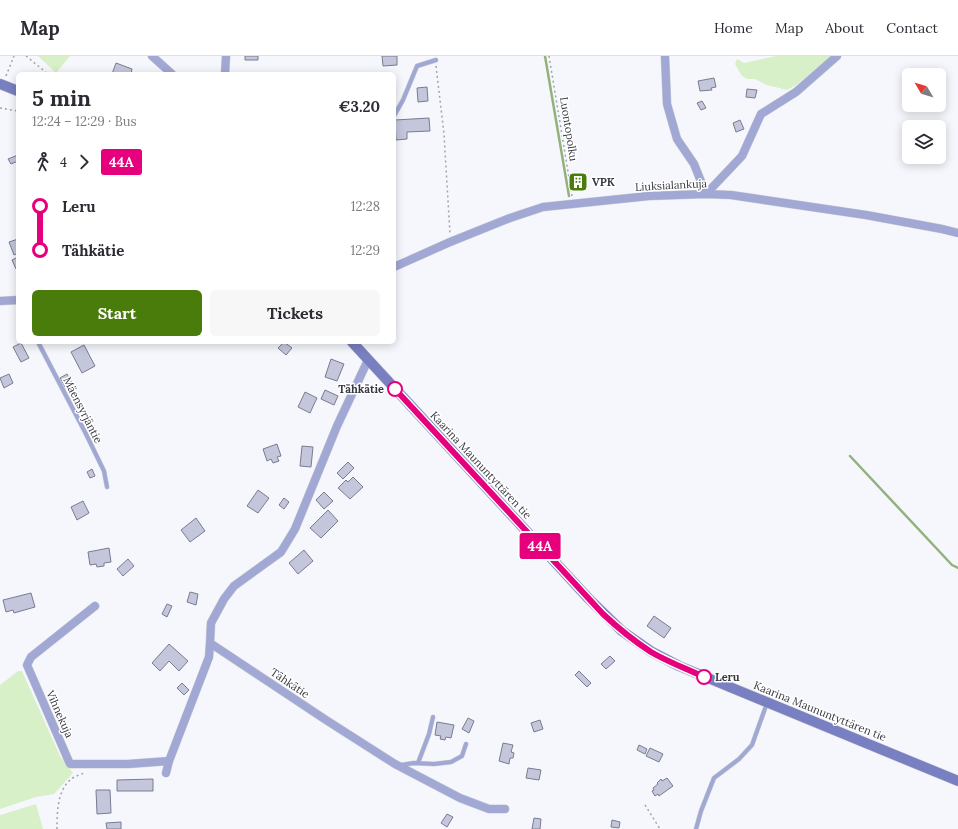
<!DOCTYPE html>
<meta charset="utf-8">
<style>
:root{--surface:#fff;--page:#f7f7f7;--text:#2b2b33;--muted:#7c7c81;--line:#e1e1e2;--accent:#4a7c0b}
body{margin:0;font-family:Lora,serif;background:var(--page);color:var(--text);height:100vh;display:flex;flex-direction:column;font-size:15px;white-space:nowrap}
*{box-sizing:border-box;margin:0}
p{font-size:13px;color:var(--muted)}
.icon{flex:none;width:22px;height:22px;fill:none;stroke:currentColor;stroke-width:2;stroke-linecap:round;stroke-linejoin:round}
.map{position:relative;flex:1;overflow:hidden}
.panel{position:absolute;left:16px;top:16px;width:380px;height:272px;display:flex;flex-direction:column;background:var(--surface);border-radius:6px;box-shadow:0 2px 10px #0003}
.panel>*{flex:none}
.badge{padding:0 8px;border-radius:3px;font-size:14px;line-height:26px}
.needle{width:26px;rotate:308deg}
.tools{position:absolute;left:902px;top:12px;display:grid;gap:8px}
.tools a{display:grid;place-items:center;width:44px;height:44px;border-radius:6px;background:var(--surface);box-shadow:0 2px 10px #0003;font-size:20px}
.map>.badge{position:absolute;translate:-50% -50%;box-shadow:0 0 0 2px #fff}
.legs{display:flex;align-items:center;gap:6px;height:44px;padding:0 16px;font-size:13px}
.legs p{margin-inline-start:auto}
.overview{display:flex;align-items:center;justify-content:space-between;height:68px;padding:0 16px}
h1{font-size:22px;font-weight:700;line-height:30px}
.button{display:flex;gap:8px;margin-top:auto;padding:8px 16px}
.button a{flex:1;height:46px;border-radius:6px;background:var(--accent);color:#fff;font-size:16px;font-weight:700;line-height:46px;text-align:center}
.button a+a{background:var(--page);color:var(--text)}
ul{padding:0 16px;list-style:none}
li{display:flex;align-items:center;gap:14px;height:44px;font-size:15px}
li i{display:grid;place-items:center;width:6px;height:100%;margin:0 5px;background:currentColor}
li i::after{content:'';width:10px;height:10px;margin:-5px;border:3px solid;border-radius:50%;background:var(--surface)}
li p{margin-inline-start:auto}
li:first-child i{background:linear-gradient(#0000 50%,currentColor 0)}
li:last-child i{background:linear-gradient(currentColor 50%,#0000 0)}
header{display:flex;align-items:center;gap:24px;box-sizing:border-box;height:56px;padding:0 20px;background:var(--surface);border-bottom:1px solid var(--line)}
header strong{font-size:19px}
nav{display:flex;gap:22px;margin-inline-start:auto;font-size:14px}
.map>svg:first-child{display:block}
.green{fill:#d8f0c7}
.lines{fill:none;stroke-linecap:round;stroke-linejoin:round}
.stream{stroke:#93b27b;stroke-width:2.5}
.building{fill:#c4c7dc;stroke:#797c8f}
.lane-casing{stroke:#d0d1d7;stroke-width:5}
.street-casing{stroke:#d0d1d7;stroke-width:9}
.secondary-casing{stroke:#d0d1d7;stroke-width:11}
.path{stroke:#a2a3aa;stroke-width:1.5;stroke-dasharray:2 3;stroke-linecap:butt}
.lane{stroke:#a1a8d4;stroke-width:4}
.street{stroke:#a1a8d4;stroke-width:8}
.secondary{stroke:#7980c1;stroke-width:10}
.line-1-casing{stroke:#fff;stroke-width:9}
.line-1{stroke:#e6007e;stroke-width:6}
.stop-1-dot{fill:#fff;stroke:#e6007e;stroke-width:2}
.labels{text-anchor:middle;stroke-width:3;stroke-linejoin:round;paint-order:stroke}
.street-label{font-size:11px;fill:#373841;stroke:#fff}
.poi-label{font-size:11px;font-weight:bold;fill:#373841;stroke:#fff;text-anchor:start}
.stop-label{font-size:11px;font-weight:bold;fill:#373841;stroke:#fff;text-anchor:end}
</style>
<header>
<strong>Map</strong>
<nav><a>Home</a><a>Map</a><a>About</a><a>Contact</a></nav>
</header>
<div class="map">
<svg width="958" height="773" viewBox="0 0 958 773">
<rect width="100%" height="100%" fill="#f6f7fc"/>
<!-- green -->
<path class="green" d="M 38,0 L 70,0 L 56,17 Z
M 776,0 L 831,0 L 796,29 L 787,34 L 767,29 L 755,23 L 747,23 L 742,20 L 735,8 L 737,3 L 744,7 Z
M 18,615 L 22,615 L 60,700 L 73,717 L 54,738 L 36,741 L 0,753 L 0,629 Z
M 36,748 L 43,773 L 0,773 L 0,759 Z"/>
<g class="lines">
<!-- stream -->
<path class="stream" d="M 545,0 L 569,140
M 850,400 L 952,509 L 958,512"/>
</g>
<!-- building -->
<path class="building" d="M 245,0 L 258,0 L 258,4 L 245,4 Z
M 382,0 L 397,0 L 397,9 L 383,10 Z
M 116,7 L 132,13 L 131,18 L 112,18 Z
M 714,22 L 716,31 L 711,32 L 712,34 L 700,35 L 698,25 Z
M 427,31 L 428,45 L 418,46 L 417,32 Z
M 747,33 L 757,34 L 755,42 L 746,41 Z
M 702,45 L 706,52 L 701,54 L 697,47 Z
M 429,62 L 430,75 L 407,76 L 407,83 L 396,84 L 395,64 Z
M 740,64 L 744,73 L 736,76 L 733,67 Z
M 18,99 L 18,105 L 11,108 L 8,103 Z
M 582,121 L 583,129 L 573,130 L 572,123 Z
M 18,183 L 18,197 L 14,199 L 9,186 Z
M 18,201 L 18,212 L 16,213 L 12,204 Z
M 284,286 L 292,292 L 286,299 L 278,292 Z
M 21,287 L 29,302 L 21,306 L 13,291 Z
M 84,289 L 95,310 L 82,317 L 71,296 Z
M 331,303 L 344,308 L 337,325 L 325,321 Z
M 9,318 L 13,327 L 4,332 L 0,322 Z
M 67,318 L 72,327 L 65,331 L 60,322 Z
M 325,334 L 338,340 L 334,349 L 321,343 Z
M 305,336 L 317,342 L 310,357 L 298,351 Z
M 277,388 L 281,400 L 277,401 L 279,405 L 273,407 L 271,403 L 267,405 L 263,393 Z
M 302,390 L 313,391 L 311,411 L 300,410 Z
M 348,406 L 354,412 L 343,423 L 337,417 Z
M 92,413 L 95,420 L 90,422 L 87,416 Z
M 353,421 L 363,431 L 350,443 L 338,432 L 346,424 L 348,426 Z
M 258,434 L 269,442 L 258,457 L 247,450 Z
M 324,436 L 333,445 L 324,453 L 316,444 Z
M 284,442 L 289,446 L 284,453 L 279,449 Z
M 83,445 L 89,457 L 77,464 L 71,451 Z
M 328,454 L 338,465 L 321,482 L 310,472 Z
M 196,462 L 205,475 L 190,486 L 181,474 Z
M 109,492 L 111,506 L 104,507 L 104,510 L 97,511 L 96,508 L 90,509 L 88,496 Z
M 304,494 L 313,505 L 298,518 L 289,507 Z
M 128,503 L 134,510 L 123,520 L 117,513 Z
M 190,536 L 198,538 L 196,549 L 187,546 Z
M 31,537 L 35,551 L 14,557 L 13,554 L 6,556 L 3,544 Z
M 167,548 L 172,550 L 167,561 L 162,558 Z
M 654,560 L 671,572 L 664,582 L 647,570 Z
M 169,588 L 188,605 L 179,615 L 169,605 L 160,615 L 152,607 Z
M 610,600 L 615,605 L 606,613 L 601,608 Z
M 579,615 L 591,627 L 587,631 L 575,619 Z
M 182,627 L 189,634 L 184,639 L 177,632 Z
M 468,662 L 474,665 L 469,677 L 462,673 Z
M 540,664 L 543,673 L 534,676 L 531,667 Z
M 437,666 L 454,669 L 451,682 L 446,681 L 445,684 L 440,683 L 441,680 L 435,679 Z
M 503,687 L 513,689 L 511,696 L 514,697 L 513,702 L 510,702 L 509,708 L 499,705 Z
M 639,689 L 647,693 L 645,698 L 637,694 Z
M 650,692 L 663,698 L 659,706 L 646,700 Z
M 528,712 L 541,714 L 539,724 L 526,722 Z
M 667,722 L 673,730 L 659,740 L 658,738 L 655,740 L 652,735 L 654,734 L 653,732 L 658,728 L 657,727 L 661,723 L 662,725 Z
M 153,723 L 153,735 L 117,735 L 117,724 Z
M 96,734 L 110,734 L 111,757 L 97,758 Z
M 447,758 L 453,761 L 447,771 L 441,767 Z
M 534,762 L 541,763 L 540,773 L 532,773 Z
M 612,764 L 620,766 L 619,772 L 611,771 Z
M 121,766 L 121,773 L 107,773 L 106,767 Z"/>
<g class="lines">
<defs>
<path id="lane" d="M 394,60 L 403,44 L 417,10 L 436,4
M 38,286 L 85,376 L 104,415 L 107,431
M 418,707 L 429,678 L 433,661
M 401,709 L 414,707 L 434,708 L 451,706 L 462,700 L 466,688
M 696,773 L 701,755 L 714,722 L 739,703 L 752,689 L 767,647"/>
<path id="street" d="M 152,0 L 172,18
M 665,0 L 667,48 L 677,83 L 694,108 L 706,138 L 742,100 L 761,58 L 796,36 L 837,0
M 225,18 L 226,0
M 394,211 L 450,186 L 510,162 L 543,151 L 649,140 L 706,138 L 731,139 L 866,159 L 942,173 L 958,177
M 0,245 L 18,244
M 368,304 L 337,370 L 295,473 L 281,496 L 234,530 L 224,543 L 211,567 L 210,587 L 326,664 L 395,708 L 460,742 L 489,753 L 505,753
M 95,550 L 31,601 L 27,609 L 70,708 L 128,708 L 169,705 L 209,601 L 210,587
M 166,717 L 169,705"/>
<path id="secondary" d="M 0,28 L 18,35
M 352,286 L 588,542 L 622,575 L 652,596 L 679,610 L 958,725"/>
</defs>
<!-- lane casing -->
<use href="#lane" class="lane-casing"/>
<!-- street casing -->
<use href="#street" class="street-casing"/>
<!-- secondary casing -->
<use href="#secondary" class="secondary-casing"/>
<!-- path -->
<path class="path" d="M 26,0 L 48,18
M 549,0 L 572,140
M 436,10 L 444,78 L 450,178
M 6,20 L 14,0
M 0,52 L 18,55
M 645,749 L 660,773
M 57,773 C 57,757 57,736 70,724 C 73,721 79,719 84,717"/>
<!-- lane -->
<use href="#lane" class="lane"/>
<!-- street -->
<use href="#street" class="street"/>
<!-- secondary -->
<use href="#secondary" class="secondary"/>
</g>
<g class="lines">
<defs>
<path id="line-1" d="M 395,333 L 603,558 C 618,572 634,585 651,596 C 668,606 687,613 704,621"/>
</defs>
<!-- line-1 casing -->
<use href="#line-1" class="line-1-casing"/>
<!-- line-1 -->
<use href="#line-1" class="line-1"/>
</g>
<!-- icons -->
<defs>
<symbol id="building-square" viewBox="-11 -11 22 22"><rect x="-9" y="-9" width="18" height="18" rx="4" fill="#4a7c0b" stroke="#fff"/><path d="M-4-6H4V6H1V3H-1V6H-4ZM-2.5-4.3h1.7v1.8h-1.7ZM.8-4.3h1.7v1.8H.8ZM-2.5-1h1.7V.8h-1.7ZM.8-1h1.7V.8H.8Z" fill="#fff"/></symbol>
</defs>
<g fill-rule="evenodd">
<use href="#building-square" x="567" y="115" width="22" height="22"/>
</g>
<!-- markers -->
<g class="stop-1-dot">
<circle cx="395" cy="333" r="7"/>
<circle cx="704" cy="621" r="7"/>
</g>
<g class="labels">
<!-- street labels -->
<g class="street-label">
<text transform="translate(569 73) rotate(81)" y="4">Luontopolku</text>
<text transform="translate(671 129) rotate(-3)" y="4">Liuksialankuja</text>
<text transform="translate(83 354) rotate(63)" y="4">Mäensyrjäntie</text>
<text transform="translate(481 409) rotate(47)" y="4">Kaarina Maununtyttären tie</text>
<text transform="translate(290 627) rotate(34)" y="4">Tähkätie</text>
<text transform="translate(820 655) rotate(22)" y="4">Kaarina Maununtyttären tie</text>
<text transform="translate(60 658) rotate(66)" y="4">Vihnekuja</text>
</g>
<!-- poi labels -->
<g class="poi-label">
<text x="592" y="130">VPK</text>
</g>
<!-- stop labels -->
<g class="stop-label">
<text x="384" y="337">Tähkätie</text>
<text x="715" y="625" text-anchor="start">Leru</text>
</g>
</g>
</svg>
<div class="tools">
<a><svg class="needle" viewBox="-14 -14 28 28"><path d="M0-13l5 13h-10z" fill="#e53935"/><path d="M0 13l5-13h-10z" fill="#7c7c81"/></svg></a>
<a><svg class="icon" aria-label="layers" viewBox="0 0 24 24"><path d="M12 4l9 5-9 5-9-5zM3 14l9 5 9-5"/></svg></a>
</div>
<b class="badge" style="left:540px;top:490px;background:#e6007e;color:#fff">44A</b>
<section class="panel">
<div class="overview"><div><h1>5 min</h1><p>12:24 – 12:29 · Bus</p></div><b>€3.20</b></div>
<div class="legs"><svg class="icon" aria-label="walk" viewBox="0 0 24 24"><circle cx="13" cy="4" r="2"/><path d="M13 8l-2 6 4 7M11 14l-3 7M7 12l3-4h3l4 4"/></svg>4<svg class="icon" aria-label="forward" viewBox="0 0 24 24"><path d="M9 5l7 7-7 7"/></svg><b class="badge" style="background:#e6007e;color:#fff">44A</b></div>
<ul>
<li><i style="color:#e6007e"></i><b>Leru</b><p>12:28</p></li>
<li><i style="color:#e6007e"></i><b>Tähkätie</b><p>12:29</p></li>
</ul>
<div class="button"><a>Start</a><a>Tickets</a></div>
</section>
</div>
